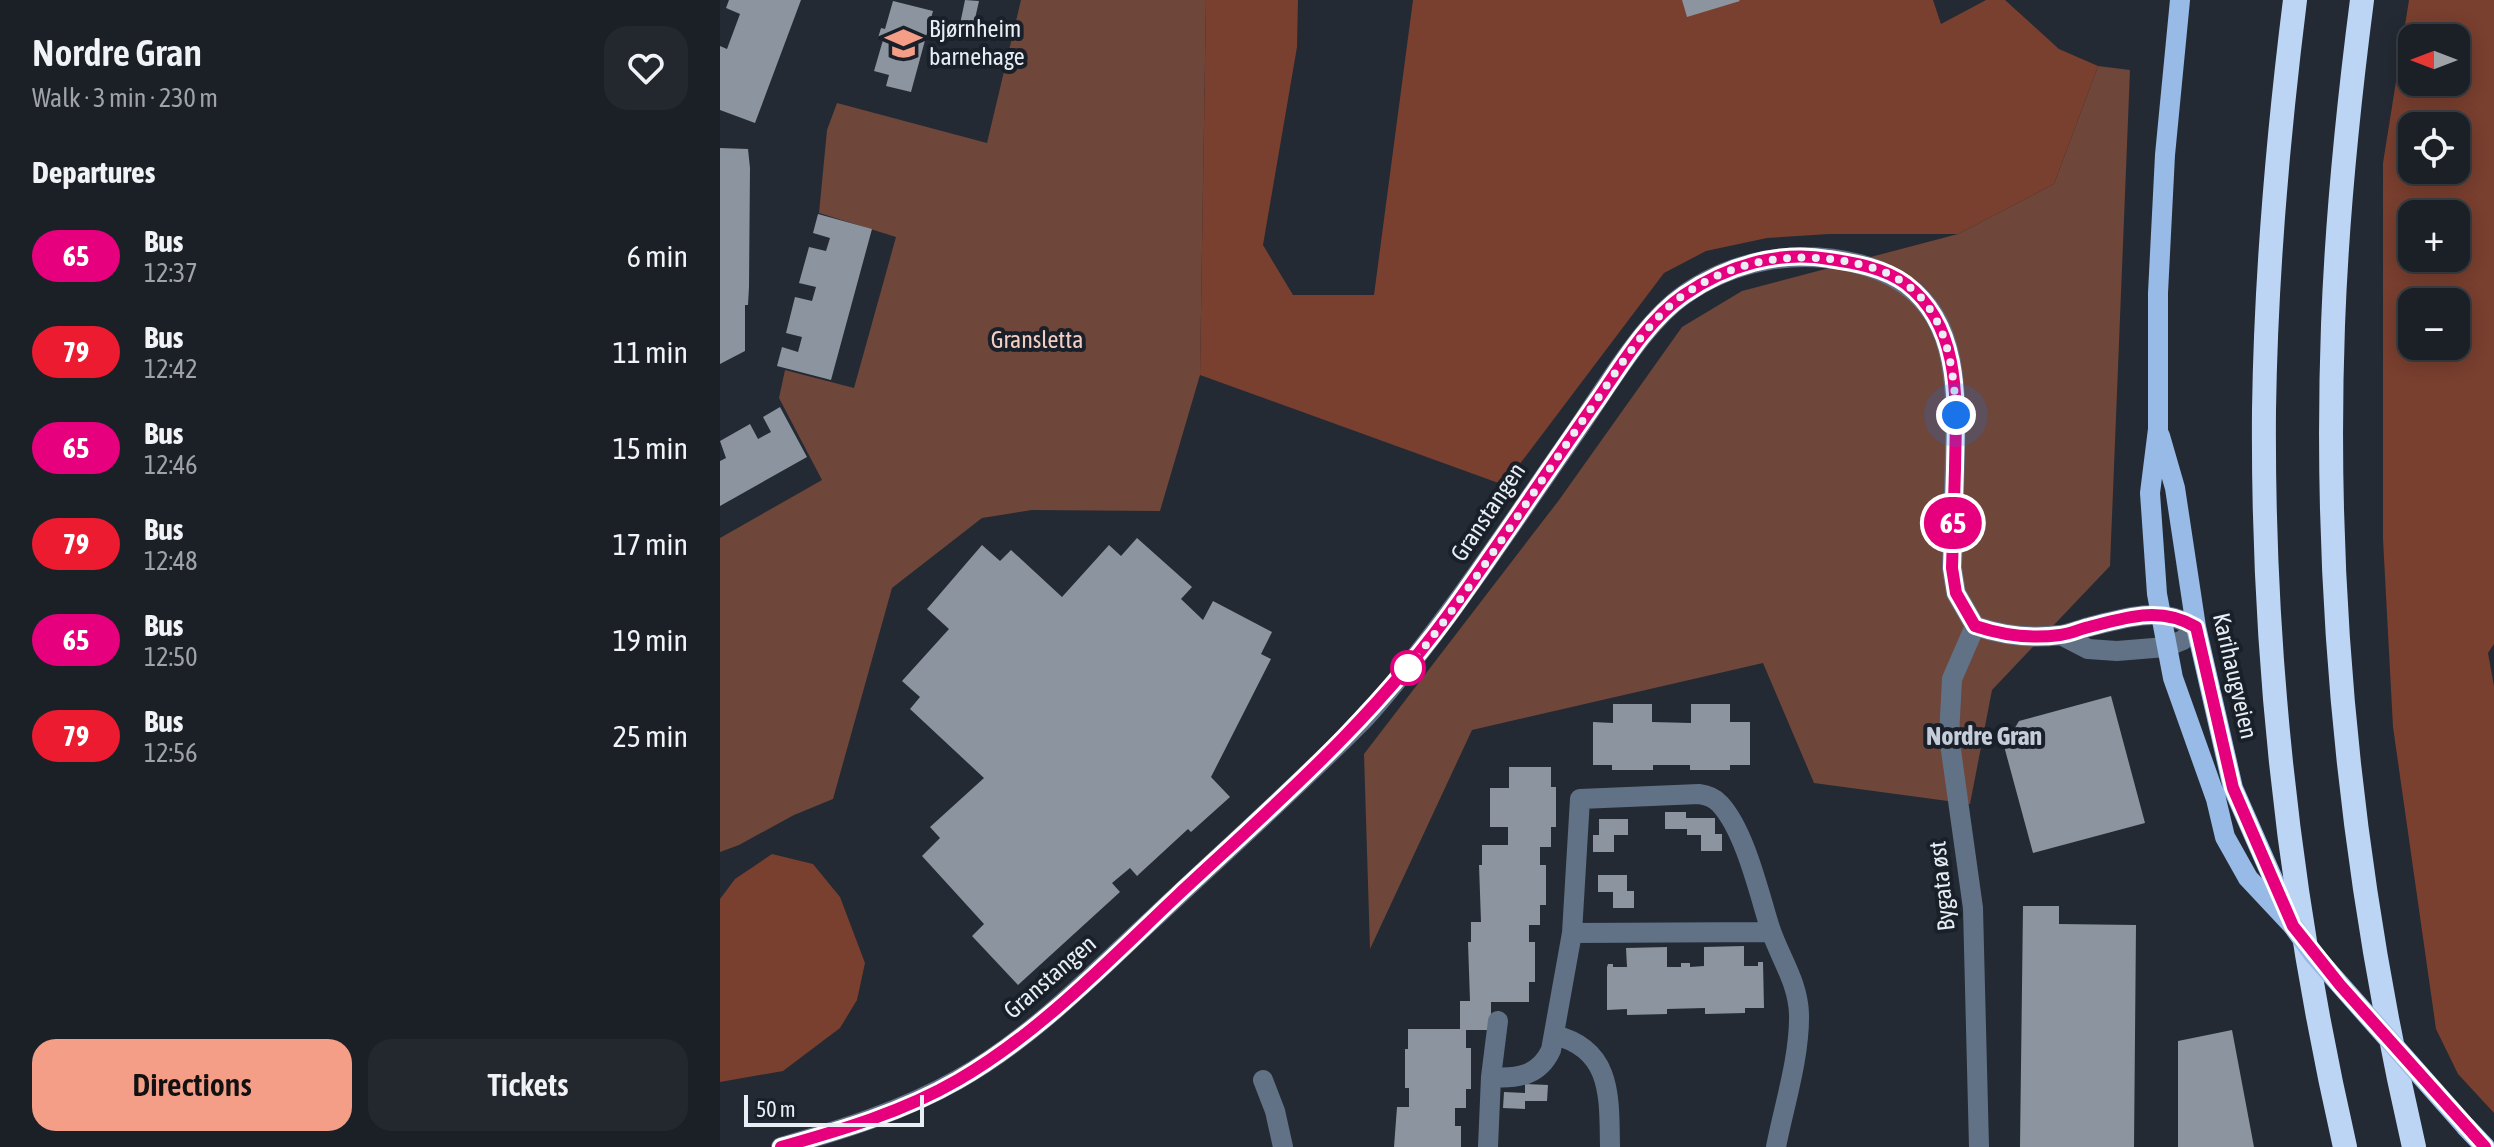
<!DOCTYPE html>
<meta charset="utf-8">
<style>
:root{--surface:#1a2026;--page:#23282e;--text:#f1f3f6;--muted:#9fa3a7;--line:#383e43;--accent:#f49e87}
body{margin:0;font-family:"Asap Condensed",sans-serif;background:var(--page);color:var(--text);height:100vh;display:flex;flex-direction:column;font-size:30px;white-space:nowrap}
*{box-sizing:border-box;margin:0}
p{font-size:26px;color:var(--muted)}
.icon{flex:none;width:44px;height:44px;fill:none;stroke:currentColor;stroke-width:2;stroke-linecap:round;stroke-linejoin:round}
.map{position:relative;flex:1;overflow:hidden}
.details{display:flex;flex-direction:column;background:var(--surface);width:720px}
.details>*{flex:none}
.badge{padding:0 16px;border-radius:26px;font-size:28px;line-height:52px}
.needle{width:52px;rotate:270deg}
.controls{position:absolute;left:1678px;top:24px;display:grid;gap:16px}
.controls a{display:grid;place-items:center;width:72px;height:72px;border-radius:16px;background:var(--surface);box-shadow:0 4px 20px #0003,0 0 0 2px var(--line);font-size:40px}
.scale{position:absolute;left:24px;bottom:20px;width:180px;box-sizing:border-box;padding-left:8px;border:4px solid #e9eef4;border-top:0;font-size:22px;line-height:28px;white-space:nowrap;color:#e9eef4;-webkit-text-stroke:6px #1a2029;paint-order:stroke}
.you{position:absolute;width:40px;height:40px;margin:-20px;border:6px solid #fff;border-radius:50%;background:#1a73e8;box-shadow:0 0 0 12px #1a73e833}
.map>.badge{position:absolute;translate:-50% -50%;box-shadow:0 0 0 4px #fff}
h2{padding:0 32px;font-size:30px;line-height:72px}
.round{display:grid;place-items:center;flex:none;width:84px;height:84px;border-radius:24px;background:var(--page)}
.overview{display:flex;align-items:center;justify-content:space-between;height:136px;padding:0 32px}
h1{font-size:38px;font-weight:600;line-height:60px}
.cta{display:flex;gap:16px;margin-top:auto;padding:16px 32px}
.cta a{flex:1;height:92px;border-radius:24px;background:var(--accent);color:#111;font-size:32px;font-weight:600;line-height:92px;text-align:center}
.cta a+a{background:var(--page);color:var(--text)}
ul{padding:0;list-style:none}
li{display:flex;align-items:center;gap:24px;height:96px;padding:0 32px}
li div{flex:1}
li b{display:block;font-size:30px}
li em{font-style:normal}
li .badge{min-width:88px;font-weight:700;text-align:center}
main{display:flex;flex:1;min-height:0}
.map>svg:first-child{display:block}
.green{fill:#6e463a}
.forest{fill:#793f2f;fill-rule:evenodd}
.building{fill:#8b949f}
.lines{fill:none;stroke-linecap:round;stroke-linejoin:round}
.minor{stroke:#617287;stroke-width:20}
.major{stroke:#98bae6;stroke-width:20}
.highway{stroke:#bdd5f5;stroke-width:24}
.major-bridge{stroke:#98bae6;stroke-width:20}
.line-casing{stroke:#fff;stroke-width:18}
.line{stroke:#e6007e;stroke-width:12}
.walk{stroke:#e9eef4;stroke-width:8;stroke-dasharray:0 14.4}
.stop-dot{fill:#fff;stroke:#e6007e;stroke-width:4}
.labels{text-anchor:middle;stroke-width:8;stroke-linejoin:round;paint-order:stroke}
.poi-label{font-size:24px;fill:#e9eef4;stroke:#1a2029;text-anchor:start}
.park-label{font-size:24px;fill:#f5cec3;stroke:#1a2029}
.street-label{font-size:24px;fill:#e9eef4;stroke:#1a2029}
.neighbourhood-label{font-size:26px;font-weight:bold;fill:#c4cdd9;stroke:#1a2029}
</style>
<main>
<section class="details">
<div class="overview"><div><h1>Nordre Gran</h1><p>Walk · 3 min · 230 m</p></div><a class="round"><svg class="icon" aria-label="heart" viewBox="0 0 24 24"><path d="M12 20l-8-8c-3-5 5-10 8-4 3-6 11-1 8 4z"/></svg></a></div>
<h2>Departures</h2>
<ul>
<li><span class="badge" style="background:#e6007e;color:#fff">65</span><div><b>Bus</b><p>12:37</p></div><em>6 min</em></li>
<li><span class="badge" style="background:#ed1b2f;color:#fff">79</span><div><b>Bus</b><p>12:42</p></div><em>11 min</em></li>
<li><span class="badge" style="background:#e6007e;color:#fff">65</span><div><b>Bus</b><p>12:46</p></div><em>15 min</em></li>
<li><span class="badge" style="background:#ed1b2f;color:#fff">79</span><div><b>Bus</b><p>12:48</p></div><em>17 min</em></li>
<li><span class="badge" style="background:#e6007e;color:#fff">65</span><div><b>Bus</b><p>12:50</p></div><em>19 min</em></li>
<li><span class="badge" style="background:#ed1b2f;color:#fff">79</span><div><b>Bus</b><p>12:56</p></div><em>25 min</em></li>
</ul>
<div class="cta"><a>Directions</a><a>Tickets</a></div>
</section>
<div class="map">
<svg width="1774" height="1147" viewBox="0 0 1774 1147">
<rect width="100%" height="100%" fill="#232a33"/>
<!-- green -->
<path class="green" d="M 301,0 L 486,0 L 480,375 L 440,511 L 312,510 L 262,518 L 172,588 L 113,799 L 74,815 L 19,845 L 0,852 L 0,538 L 102,480 L 59,398 L 65,370 L 134,388 L 176,237 L 99,213 L 107,130 L 117,103 L 267,143 Z
M 1378,66 L 1410,70 L 1390,566 L 1272,690 L 1250,804 L 1094,783 L 1043,663 L 752,730 L 650,949 L 644,754 L 839,500 L 962,327 L 1022,291 L 1238,234 L 1334,184 Z"/>
<!-- forest -->
<path class="forest" d="M 486,0 L 578,0 L 577,47 L 543,245 L 573,295 L 654,295 L 693,0 L 1213,0 L 1221,24 L 1266,0 L 1285,0 L 1339,49 L 1378,66 L 1334,184 L 1238,234 L 1109,234 L 1047,238 L 986,251 L 944,273 L 784,485 L 480,375 Z
M 1689,0 L 1774,0 L 1774,644 L 1768,653 L 1774,686 L 1774,1113 L 1738,1074 L 1716,1029 L 1673,727 L 1663,539 L 1663,163 ZM 1736,38 L 1736,82 L 1692,82 L 1692,38 ZM 1736,126 L 1736,170 L 1692,170 L 1692,126 ZM 1692,214 L 1736,214 L 1736,258 L 1692,258 ZM 1692,302 L 1736,302 L 1736,346 L 1692,346 Z
M 52,854 L 93,864 L 120,897 L 145,963 L 137,1000 L 120,1028 L 63,1071 L 0,1082 L 0,899 L 15,879 Z"/>
<!-- building -->
<path class="building" d="M 9,0 L 81,0 L 35,123 L 0,110 L 0,46 L 7,49 L 20,14 L 6,8 Z
M 245,0 L 259,1 L 252,32 L 239,29 Z
M 962,0 L 1019,0 L 1020,1 L 967,17 Z
M 173,1 L 213,11 L 191,92 L 166,86 L 169,75 L 154,71 L 163,40 L 158,38 L 161,28 L 165,29 Z
M 0,148 L 28,149 L 30,168 L 29,287 L 28,305 L 25,305 L 25,351 L 0,364 Z
M 98,214 L 152,229 L 111,380 L 57,366 L 62,347 L 78,352 L 82,337 L 66,333 L 75,297 L 92,301 L 96,287 L 79,283 L 89,247 L 106,251 L 110,238 L 93,233 Z
M 60,407 L 87,457 L 0,506 L 0,461 L 6,458 L 0,441 L 30,424 L 38,439 L 51,432 L 43,417 Z
M 417,538 L 472,587 L 461,599 L 483,620 L 493,601 L 552,632 L 541,654 L 551,659 L 491,777 L 510,797 L 471,832 L 468,829 L 417,876 L 410,868 L 392,883 L 400,892 L 298,985 L 252,936 L 264,924 L 202,856 L 220,838 L 210,827 L 264,778 L 190,709 L 200,697 L 182,681 L 229,629 L 207,609 L 262,545 L 280,561 L 291,550 L 342,597 L 389,545 L 401,556 Z
M 1391,696 L 1425,823 L 1313,853 L 1284,746 L 1299,721 Z
M 893,704 L 932,704 L 932,722 L 971,723 L 971,704 L 1010,704 L 1010,722 L 1030,722 L 1030,765 L 1010,765 L 1010,770 L 970,770 L 970,765 L 933,765 L 933,770 L 892,770 L 892,765 L 873,765 L 873,722 L 893,723 Z
M 789,767 L 831,767 L 831,787 L 836,787 L 836,827 L 831,827 L 831,847 L 820,847 L 820,865 L 826,865 L 826,905 L 820,905 L 820,925 L 809,925 L 809,942 L 815,942 L 815,982 L 809,982 L 809,1002 L 771,1002 L 771,1030 L 746,1030 L 746,1048 L 751,1048 L 751,1089 L 746,1089 L 746,1108 L 735,1108 L 735,1126 L 741,1126 L 741,1147 L 674,1147 L 677,1107 L 689,1107 L 689,1088 L 685,1088 L 685,1049 L 688,1049 L 688,1029 L 740,1029 L 740,1001 L 750,1001 L 748,942 L 751,942 L 751,922 L 761,922 L 759,865 L 762,865 L 762,845 L 788,845 L 788,827 L 770,827 L 770,788 L 789,788 Z
M 945,812 L 966,812 L 966,818 L 995,818 L 995,834 L 1002,834 L 1002,851 L 981,851 L 981,835 L 967,835 L 967,829 L 945,829 Z
M 879,819 L 908,819 L 908,835 L 894,835 L 894,852 L 873,852 L 873,835 L 879,835 Z
M 878,875 L 907,875 L 907,891 L 914,891 L 914,908 L 893,908 L 893,892 L 878,892 Z
M 1303,906 L 1339,906 L 1339,924 L 1416,925 L 1414,1147 L 1300,1147 Z
M 1024,946 L 1024,966 L 1038,966 L 1038,962 L 1043,962 L 1044,1008 L 1025,1008 L 1025,1013 L 985,1014 L 985,1008 L 947,1009 L 947,1014 L 907,1015 L 907,1009 L 887,1010 L 887,967 L 888,964 L 893,964 L 893,967 L 907,967 L 906,948 L 947,947 L 947,967 L 961,967 L 961,963 L 970,963 L 970,967 L 984,966 L 984,947 Z
M 1512,1030 L 1534,1147 L 1458,1147 L 1458,1041 Z
M 805,1084 L 828,1085 L 827,1101 L 805,1101 L 805,1109 L 783,1108 L 784,1092 L 805,1093 Z"/>
<g class="lines">
<!-- minor -->
<path class="minor" d="M 1255,626 L 1232,679 L 1229,736 L 1253,908 L 1259,1147
M 852,933 L 1051,932
M 834,1035 C 893,1049 889,1098 890,1147
M 771,1077 C 797,1079 819,1076 831,1050 L 852,933 L 860,799 L 979,794 C 987,795 994,797 1000,804 C 1025,831 1039,893 1050,928 C 1060,958 1078,982 1079,1014 C 1080,1056 1064,1106 1056,1147
M 543,1080 L 555,1111 L 563,1147
M 61,1147 C 121,1130 182,1111 237,1080 C 311,1039 372,975 434,918 C 505,851 578,786 646,717 C 725,627 789,527 857,430 C 885,389 922,326 961,297 C 1011,260 1078,248 1139,264 C 1236,290 1237,368 1235,453 C 1234,491 1233,530 1232,568 L 1236,593 L 1255,626 C 1282,635 1311,639 1340,635 C 1350,634 1360,629 1369,627 C 1407,617 1441,606 1476,627 L 1463,640 L 1446,647 L 1397,651 L 1368,649 L 1341,635
M 768,1147 L 771,1077 L 778,1021"/>
<!-- major -->
<path class="major" d="M 1460,0 L 1445,155 L 1438,293 L 1438,429 L 1430,493 L 1437,594 L 1453,678 L 1496,799 L 1505,837 L 1528,878 L 1573,926
M 1440,436 L 1455,488 L 1476,627 L 1513,788 L 1568,913
M 1746,1127 L 1765,1147"/>
<!-- highway -->
<path class="highway" d="M 1575,0 C 1558,136 1546,273 1544,410 C 1542,657 1570,906 1625,1147
M 1642,0 C 1628,108 1617,216 1613,325 C 1603,601 1632,878 1694,1147"/>
<!-- major-bridge -->
<path class="major-bridge" d="M 1573,926 L 1593,954 L 1746,1127"/>
</g>
<g class="lines">
<defs>
<path id="line" d="M 61,1147 C 121,1130 183,1112 238,1080 C 321,1032 390,959 459,894 C 560,800 659,714 739,600 C 786,534 831,466 878,399 C 902,364 928,320 964,295 C 1006,266 1059,250 1109,259 C 1136,263 1164,268 1186,284 C 1243,328 1236,405 1235,469 C 1234,502 1233,535 1232,568 L 1236,593 L 1255,626 C 1282,635 1311,639 1340,635 C 1350,634 1360,629 1369,627 C 1407,617 1441,606 1476,627 L 1513,788 L 1573,926 L 1620,985 L 1765,1147"/>
</defs>
<!-- line casing -->
<use href="#line" class="line-casing"/>
<!-- line -->
<use href="#line" class="line"/>
<!-- walk -->
<path class="walk" d="M 688,668 C 754,586 810,496 870,410 C 895,374 926,322 962,296 C 1017,257 1082,249 1147,266 C 1220,286 1233,348 1236,415"/>
</g>
<!-- icons -->
<defs>
<symbol id="school-bare" viewBox="-9 -9 18 18"><path d="M0-5L7-2L0 1L-7-2ZM-4 1L0 2.5L4 1V4Q0 6-4 4Z" fill="#f49e87" stroke="#1a2029" stroke-width="2.5" paint-order="stroke"/></symbol>
</defs>
<g fill-rule="evenodd">
<use href="#school-bare" x="158" y="18" width="51" height="51"/>
</g>
<!-- markers -->
<circle class="stop-dot" cx="688" cy="668" r="16"/>
<g class="labels">
<!-- poi labels -->
<g class="poi-label">
<text x="209" y="37">Bjørnheim<tspan x="209" dy="28">barnehage</tspan></text>
</g>
<!-- park labels -->
<g class="park-label">
<text x="317" y="348">Gransletta</text>
</g>
<!-- street labels -->
<g class="street-label">
<text transform="translate(768 512) rotate(-56)" y="8">Granstangen</text>
<text transform="translate(1515 676) rotate(77)" y="8">Karihaugveien</text>
<text transform="translate(1222 886) rotate(-96)" y="8">Bygata øst</text>
<text transform="translate(330 977) rotate(-41)" y="8">Granstangen</text>
</g>
<!-- neighbourhood labels -->
<g class="neighbourhood-label">
<text x="1264" y="745">Nordre Gran</text>
</g>
</g>
</svg>
<div class="controls">
<a><svg class="needle" viewBox="-14 -14 28 28"><path d="M0-13l5 13h-10z" fill="#e53935"/><path d="M0 13l5-13h-10z" fill="#9fa3a7"/></svg></a>
<a><svg class="icon" aria-label="locate" viewBox="0 0 24 24"><circle cx="12" cy="12" r="6"/><path d="M12 2v4M12 18v4M2 12h4M18 12h4"/></svg></a>
<a>+</a>
<a>−</a>
</div>
<div class="scale">50 m</div>
<div class="you" style="left:1236px;top:415px"></div>
<b class="badge" style="left:1233px;top:523px;background:#e6007e;color:#fff">65</b>
</div>
</main>
